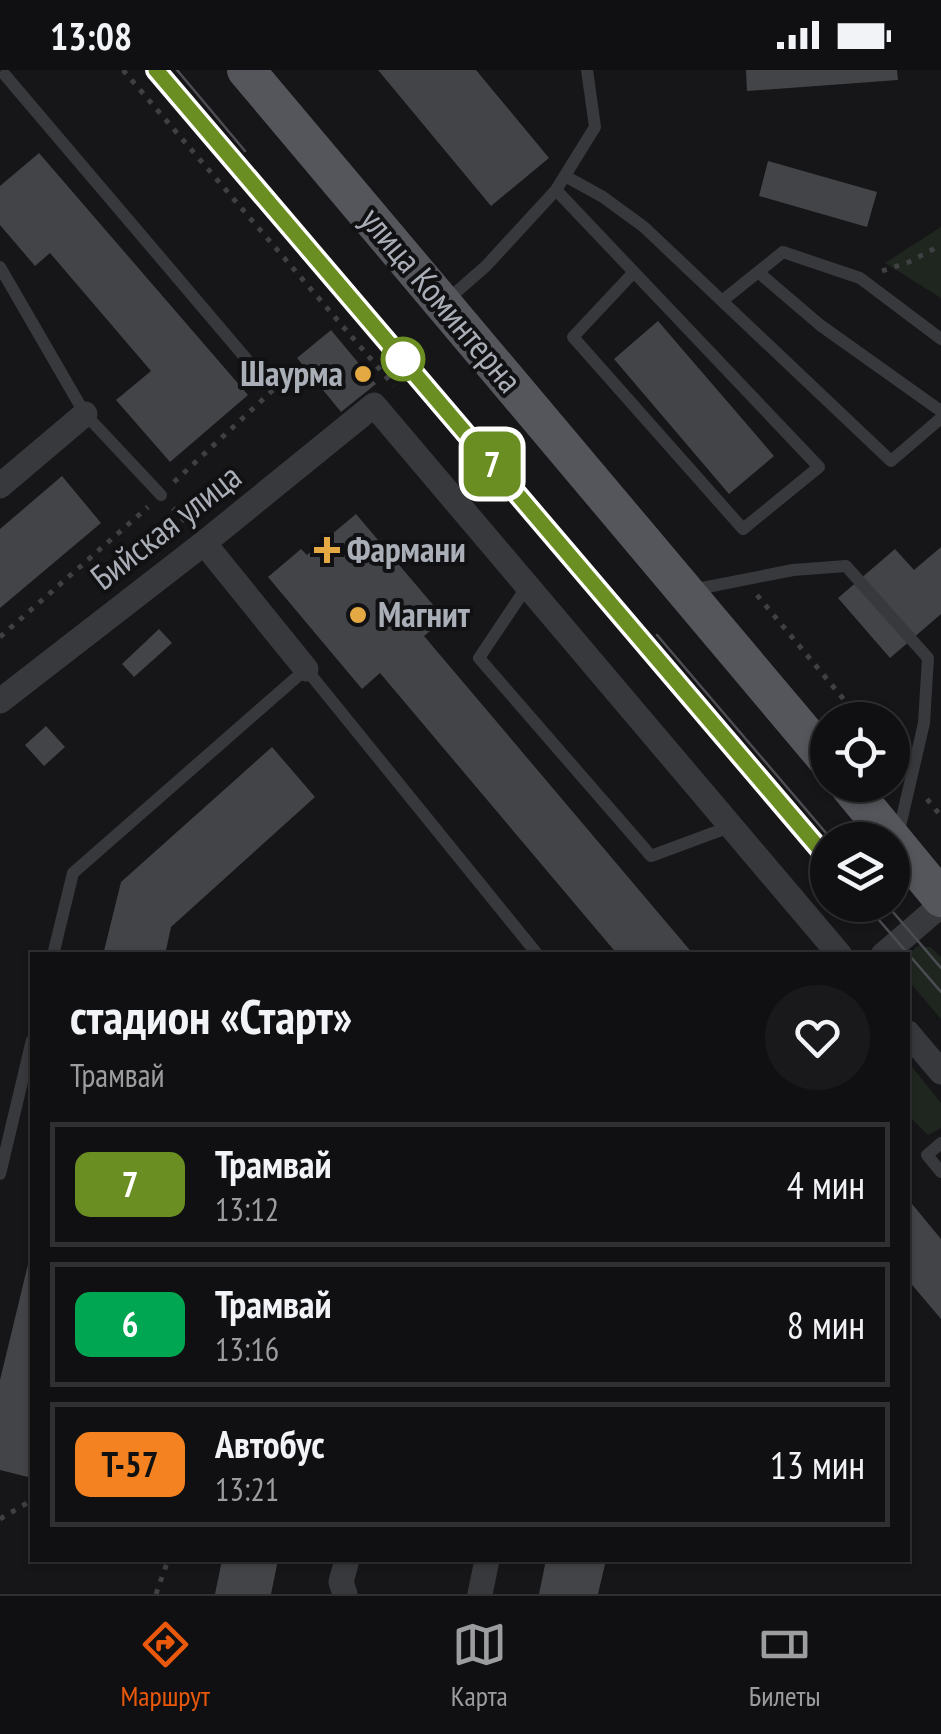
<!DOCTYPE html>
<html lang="ru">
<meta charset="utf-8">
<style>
:root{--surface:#101012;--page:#19191b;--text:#f1f3f6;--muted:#9c9d9f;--line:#303032;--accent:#ea580c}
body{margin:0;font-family:"PT Sans Narrow",sans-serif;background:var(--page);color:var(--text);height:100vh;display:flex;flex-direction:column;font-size:38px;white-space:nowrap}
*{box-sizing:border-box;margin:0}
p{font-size:32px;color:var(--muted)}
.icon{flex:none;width:55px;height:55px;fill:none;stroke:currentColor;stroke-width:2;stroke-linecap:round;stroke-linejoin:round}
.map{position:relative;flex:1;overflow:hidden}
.details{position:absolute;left:30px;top:882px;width:880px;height:610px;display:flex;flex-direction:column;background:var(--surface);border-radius:0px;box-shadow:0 2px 8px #0004,0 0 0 2px var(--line)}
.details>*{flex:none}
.badge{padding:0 20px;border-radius:15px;font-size:35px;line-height:65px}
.buttons{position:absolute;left:810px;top:632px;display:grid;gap:20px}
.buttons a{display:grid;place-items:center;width:100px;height:100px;border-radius:50%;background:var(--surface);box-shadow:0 2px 8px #0004,0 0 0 2px var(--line);font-size:50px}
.map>.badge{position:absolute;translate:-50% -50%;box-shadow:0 0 0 5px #fff}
.round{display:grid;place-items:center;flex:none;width:105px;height:105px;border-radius:52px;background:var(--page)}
.overview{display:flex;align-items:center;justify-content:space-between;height:170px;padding:0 40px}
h1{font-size:48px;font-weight:700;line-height:75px}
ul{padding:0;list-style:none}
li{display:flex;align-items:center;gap:30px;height:125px;margin:0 20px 15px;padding:0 20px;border:5px solid var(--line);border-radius:0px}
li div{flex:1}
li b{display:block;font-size:38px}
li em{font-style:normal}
li .badge{min-width:110px;font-weight:700;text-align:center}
.status{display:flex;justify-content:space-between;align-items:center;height:70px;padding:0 50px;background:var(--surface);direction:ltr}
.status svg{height:28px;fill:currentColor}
.menu{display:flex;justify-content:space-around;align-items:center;height:140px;border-top:2px solid var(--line);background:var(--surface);font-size:28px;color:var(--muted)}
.menu a{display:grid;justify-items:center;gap:5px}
.menu .on{color:var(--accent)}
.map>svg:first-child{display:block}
.green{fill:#1f261f}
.building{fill:#434448}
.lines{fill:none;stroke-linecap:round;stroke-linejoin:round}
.path{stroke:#3e4044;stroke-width:5;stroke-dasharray:5 8;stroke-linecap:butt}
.lane{stroke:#38393d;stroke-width:12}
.street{stroke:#38393d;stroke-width:25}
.primary{stroke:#54565b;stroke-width:38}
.tram{stroke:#4b4d52;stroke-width:2.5}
.line-casing{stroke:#fff;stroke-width:22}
.line{stroke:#6b8e23;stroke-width:15}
.stop-dot{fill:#fff;stroke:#6b8e23;stroke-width:5}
.poi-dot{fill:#e4a942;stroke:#111113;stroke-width:4}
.labels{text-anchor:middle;stroke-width:8;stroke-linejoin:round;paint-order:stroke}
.street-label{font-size:35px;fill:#a9aeb7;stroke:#111113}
.poi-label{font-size:35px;font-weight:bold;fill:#a9aeb7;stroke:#111113;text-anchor:start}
</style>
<div class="status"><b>13:08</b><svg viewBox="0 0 49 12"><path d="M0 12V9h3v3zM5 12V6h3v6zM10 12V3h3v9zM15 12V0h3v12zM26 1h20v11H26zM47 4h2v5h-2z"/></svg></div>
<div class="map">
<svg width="941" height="1524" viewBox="0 0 941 1524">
<rect width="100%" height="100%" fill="#161618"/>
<!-- green -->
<path class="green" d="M 941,157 L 941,228 L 885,193 Z
M 918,876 L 930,877 L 941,887 L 941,949 L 908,910 L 907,885 Z
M 908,992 L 941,1033 L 941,1058 L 928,1065 L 908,1045 Z"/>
<!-- building -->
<path class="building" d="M 378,0 L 476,0 L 549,88 L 491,136 Z
M 746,0 L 897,0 L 898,10 L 747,21 Z
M 39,83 L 248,325 L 170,392 L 116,330 L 151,301 L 50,183 L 35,196 L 0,155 L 0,116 Z
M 768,91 L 877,122 L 867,157 L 759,126 Z
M 658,251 L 774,386 L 729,424 L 614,289 Z
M 331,260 L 376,314 L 341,342 L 297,288 Z
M 62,406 L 101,453 L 0,538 L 0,459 Z
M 356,444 L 445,549 L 424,566 L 694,885 L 618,885 L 380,603 L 362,619 L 268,507 L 301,479 L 307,485 Z
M 941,477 L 941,544 L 890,588 L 838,528 L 895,479 L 914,500 Z
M 159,559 L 172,573 L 134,607 L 122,594 Z
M 46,656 L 65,677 L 44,696 L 25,675 Z
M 272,677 L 315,727 L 171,857 L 165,885 L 103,885 L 121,812 Z
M 908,1129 L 941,1169 L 941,1249 L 908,1210 Z
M 31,1182 L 32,1182 L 32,1408 L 0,1400 L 0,1310 Z
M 222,1490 L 278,1490 L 271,1524 L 215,1524 Z
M 546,1490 L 606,1490 L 598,1524 L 539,1524 Z"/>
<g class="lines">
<!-- path -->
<path class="path" d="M 123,0 L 394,316
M 882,201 L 909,192 L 941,175
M 174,412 L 273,320
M 173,438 L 189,456
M 757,525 L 861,650
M 0,567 L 148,437
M 927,729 L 941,746
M 0,1449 L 32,1430
M 156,1524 L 168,1490"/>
<!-- lane -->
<path class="lane" d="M 5,5 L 255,299
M 565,106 L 603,127 L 644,157 L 891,391 L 941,348
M 556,120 L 819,397 L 743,459 L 573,267 L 634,202
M 0,197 L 85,344 L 161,425
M 758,202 L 820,255 L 941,341
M 446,231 L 486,196 L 556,120 L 595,57 L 587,0
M 722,231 L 783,182 L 860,208 L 941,269
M 528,515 L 479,588 L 651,786 L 732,756
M 692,520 L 793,500 L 846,496 L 928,588 L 924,653 L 898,765
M 53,885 L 73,803 L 306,599 L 538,885
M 941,1073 L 927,1085 L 941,1102
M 0,1104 L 32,970"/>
<!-- street -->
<path class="street" d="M 0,416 L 85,344
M 204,473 L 306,599
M 0,631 L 204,473 L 374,335 L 840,885
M 883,885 L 941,835
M 908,963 L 941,1002
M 345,1524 L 341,1512 L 347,1490
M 480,1524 L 487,1490"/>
<!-- primary -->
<path class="primary" d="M 246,0 L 828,691
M 848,715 L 941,828"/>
<!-- tram -->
<path class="tram" d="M 156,0 L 828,789
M 177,0 L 245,81
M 657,565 L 832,770
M 866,835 L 941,922
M 887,835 L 941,898"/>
</g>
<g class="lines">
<defs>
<path id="line" d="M 156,0 L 828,789"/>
</defs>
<!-- line casing -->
<use href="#line" class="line-casing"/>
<!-- line -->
<use href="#line" class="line"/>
</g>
<!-- markers -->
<circle class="stop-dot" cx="403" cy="289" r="20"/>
<g class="poi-dot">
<circle cx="363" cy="304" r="10"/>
<path d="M322 465h10v10h10v10h-10v10h-10v-10h-10v-10h10z"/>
<circle cx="358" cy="545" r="10"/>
</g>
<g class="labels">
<!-- street labels -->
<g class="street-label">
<text transform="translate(441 230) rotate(50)" y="12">улица Коминтерна</text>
<text transform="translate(166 457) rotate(-38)" y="12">Бийская улица</text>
</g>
<!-- poi labels -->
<g class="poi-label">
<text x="343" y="316" text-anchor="end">Шаурма</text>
<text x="347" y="492">Фармани</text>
<text x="378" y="557">Магнит</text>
</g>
</g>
</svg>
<div class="buttons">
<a><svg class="icon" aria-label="locate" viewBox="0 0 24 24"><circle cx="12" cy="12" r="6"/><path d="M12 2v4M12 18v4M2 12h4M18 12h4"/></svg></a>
<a><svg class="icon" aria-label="layers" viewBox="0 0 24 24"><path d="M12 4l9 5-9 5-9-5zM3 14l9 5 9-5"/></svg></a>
</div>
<b class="badge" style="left:492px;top:394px;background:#6b8e23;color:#fff">7</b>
<section class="details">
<div class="overview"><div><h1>стадион «Старт»</h1><p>Трамвай</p></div><a class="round"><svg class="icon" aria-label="heart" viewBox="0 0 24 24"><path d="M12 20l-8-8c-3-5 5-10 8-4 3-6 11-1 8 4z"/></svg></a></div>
<ul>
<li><span class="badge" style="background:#6b8e23;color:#fff">7</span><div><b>Трамвай</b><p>13:12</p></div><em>4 мин</em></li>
<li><span class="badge" style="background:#00a651;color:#fff">6</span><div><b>Трамвай</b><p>13:16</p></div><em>8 мин</em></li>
<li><span class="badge" style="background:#f58220;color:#111">Т-57</span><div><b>Автобус</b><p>13:21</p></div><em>13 мин</em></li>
</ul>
</section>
</div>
<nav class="menu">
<a class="on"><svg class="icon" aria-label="directions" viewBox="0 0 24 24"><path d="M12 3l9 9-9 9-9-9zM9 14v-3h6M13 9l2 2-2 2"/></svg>Маршрут</a>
<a><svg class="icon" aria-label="map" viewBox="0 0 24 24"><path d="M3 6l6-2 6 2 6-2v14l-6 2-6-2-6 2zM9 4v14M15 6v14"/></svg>Карта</a>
<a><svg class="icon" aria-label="tickets" viewBox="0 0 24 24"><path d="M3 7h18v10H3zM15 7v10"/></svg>Билеты</a>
</nav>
